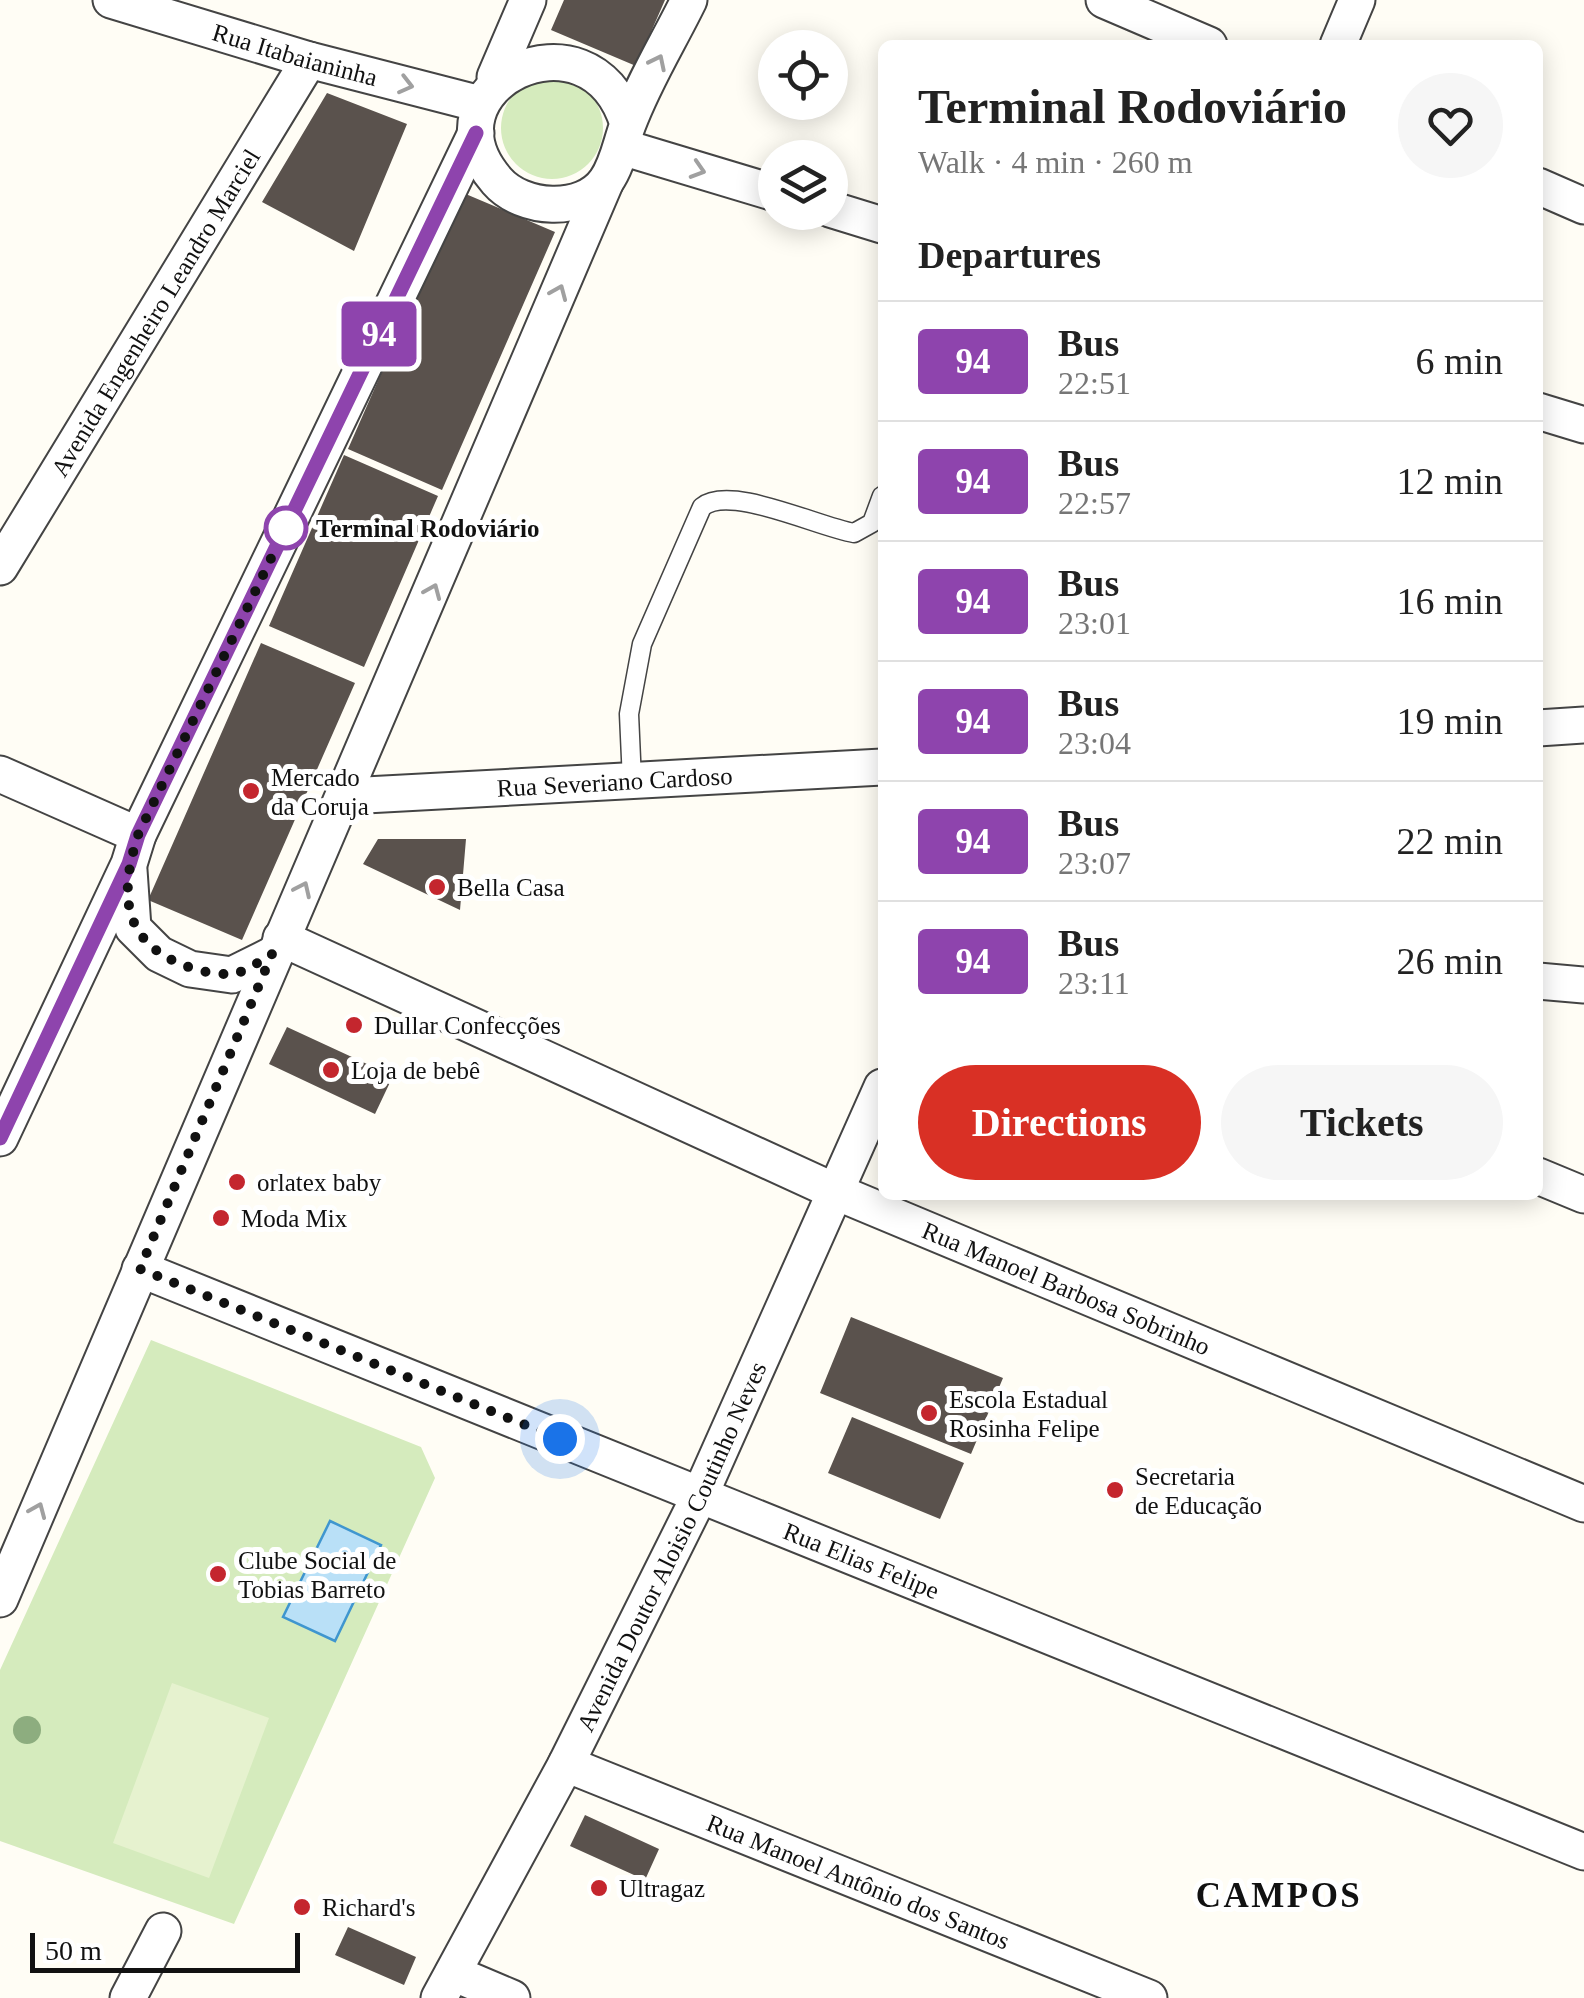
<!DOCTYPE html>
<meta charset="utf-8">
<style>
:root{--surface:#fff;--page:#f6f6f6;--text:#222;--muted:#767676;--line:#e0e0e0;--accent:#d93025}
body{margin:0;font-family:"Times New Roman",serif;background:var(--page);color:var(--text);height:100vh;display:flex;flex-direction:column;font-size:38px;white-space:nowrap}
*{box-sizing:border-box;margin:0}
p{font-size:32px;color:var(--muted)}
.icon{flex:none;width:55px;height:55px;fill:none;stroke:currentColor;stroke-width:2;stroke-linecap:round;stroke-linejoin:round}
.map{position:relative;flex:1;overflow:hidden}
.details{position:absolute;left:878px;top:40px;width:665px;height:1160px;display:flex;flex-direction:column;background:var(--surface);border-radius:15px;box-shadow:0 5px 25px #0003}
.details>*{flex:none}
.badge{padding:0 20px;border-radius:8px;font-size:35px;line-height:65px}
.controls{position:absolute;left:758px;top:30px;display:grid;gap:20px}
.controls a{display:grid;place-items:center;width:90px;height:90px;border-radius:50%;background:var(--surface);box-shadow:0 5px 25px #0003;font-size:50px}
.scale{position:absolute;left:30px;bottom:25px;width:270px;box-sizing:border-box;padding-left:10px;border:5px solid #111;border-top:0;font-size:28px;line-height:35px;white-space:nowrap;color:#111;-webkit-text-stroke:8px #fff;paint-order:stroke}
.you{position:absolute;width:50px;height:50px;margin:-25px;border:8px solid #fff;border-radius:50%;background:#1a73e8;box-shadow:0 0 0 15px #1a73e833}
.map>.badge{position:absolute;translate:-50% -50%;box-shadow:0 0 0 5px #fff}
h2{padding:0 40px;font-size:38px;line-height:90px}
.round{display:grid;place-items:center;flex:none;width:105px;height:105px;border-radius:52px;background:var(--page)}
.head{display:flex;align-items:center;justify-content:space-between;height:170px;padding:0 40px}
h1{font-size:48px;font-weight:600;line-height:75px}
.cta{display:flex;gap:20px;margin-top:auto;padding:20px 40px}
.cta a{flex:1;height:115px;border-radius:60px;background:var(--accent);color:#fff;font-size:40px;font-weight:600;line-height:115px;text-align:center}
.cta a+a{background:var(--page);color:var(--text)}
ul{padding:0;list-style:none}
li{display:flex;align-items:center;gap:30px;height:120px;padding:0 40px;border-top:2px solid var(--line)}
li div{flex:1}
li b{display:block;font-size:38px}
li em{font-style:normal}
li .badge{min-width:110px;font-weight:700;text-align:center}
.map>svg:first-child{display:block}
.green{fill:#d5ebbd}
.pitch{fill:#e6f2cf}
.water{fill:#b9e0f7;stroke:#3f96cf;stroke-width:2.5}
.building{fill:#5a524d}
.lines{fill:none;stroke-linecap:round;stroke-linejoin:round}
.service-casing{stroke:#444;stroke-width:21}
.minor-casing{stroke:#444;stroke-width:39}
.service{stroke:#fff;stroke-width:18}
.minor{stroke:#fff;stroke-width:35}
.tree{fill:#8dad7f}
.oneway{stroke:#a0a0a0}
.line-casing{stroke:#fff;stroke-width:22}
.line{stroke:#8e44ad;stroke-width:15}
.walk{stroke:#111;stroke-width:10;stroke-dasharray:0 18}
.stop-dot{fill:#fff;stroke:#8e44ad;stroke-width:5}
.poi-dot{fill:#c4262e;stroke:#fff;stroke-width:4}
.labels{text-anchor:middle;stroke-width:10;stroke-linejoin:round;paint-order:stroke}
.street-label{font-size:25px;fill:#111;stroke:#fff}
.stop-label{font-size:25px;font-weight:bold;fill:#111;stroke:#fff;text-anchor:start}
.poi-label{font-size:25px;fill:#111;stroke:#fff;text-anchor:start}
.district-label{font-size:35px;font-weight:bold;letter-spacing:2.5px;fill:#111;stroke:#fff}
</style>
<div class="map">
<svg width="1584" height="1998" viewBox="0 0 1584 1998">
<rect width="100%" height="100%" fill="#fffdf5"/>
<!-- green -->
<path class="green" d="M501 128a51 51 0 1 1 102 0a51 51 0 1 1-102 0Z
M 151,1340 L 421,1447 L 435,1478 L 234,1924 L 0,1841 L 0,1670 Z"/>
<!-- pitch -->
<path class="pitch" d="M 172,1683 L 269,1718 L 209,1878 L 113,1843 Z"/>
<!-- water -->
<path class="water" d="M 330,1521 L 381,1545 L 335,1641 L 283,1617 Z"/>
<!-- building -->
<path class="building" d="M 564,0 L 665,0 L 636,66 L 551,30 Z
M 327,93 L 407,124 L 354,251 L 262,202 Z
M 461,192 L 555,232 L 442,490 L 348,449 Z
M 344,455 L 438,496 L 364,667 L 269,626 Z
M 261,643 L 355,683 L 242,940 L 148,900 Z
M 378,839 L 466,839 L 460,910 L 363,864 Z
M 287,1027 L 393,1076 L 375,1114 L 269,1064 Z
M 851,1317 L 1003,1378 L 971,1454 L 820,1393 Z
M 852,1417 L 964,1463 L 940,1519 L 828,1473 Z
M 585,1815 L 659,1849 L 645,1880 L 570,1846 Z
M 348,1927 L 416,1957 L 404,1985 L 335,1955 Z"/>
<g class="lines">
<defs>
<path id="service" d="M 632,781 L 629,714 L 642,644 L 702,507 C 730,484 818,527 854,533 L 872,523 L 882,496"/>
<g id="minor">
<path id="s1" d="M 111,0 L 309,60 L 480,104"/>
<path d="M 1104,0 L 1209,45"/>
<path d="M 1338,45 L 1357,0"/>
<path d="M 495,77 L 528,0"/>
<path d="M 628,124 C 590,0 415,87 497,181 C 522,210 583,214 606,181 C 618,164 621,142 628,124 C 644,81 669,41 689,0"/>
<path d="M 622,147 L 775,193"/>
<path d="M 1538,186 L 1584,206"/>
<path d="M 830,209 L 882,225"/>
<path d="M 1538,411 L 1584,425"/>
<path id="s2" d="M 0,567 L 309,60"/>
<path d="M 1538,728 L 1584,725"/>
<path d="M 0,774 L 138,835"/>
<path id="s3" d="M 347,796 L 882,767"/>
<path d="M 129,870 L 133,928 L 159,954 L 190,969 L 232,975 L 272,955"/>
<path id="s4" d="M 281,938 L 834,1191 L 1584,1504"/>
<path d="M 1538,981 L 1584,985"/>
<path d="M 0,1138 L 129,864 L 138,835 L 476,133"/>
<path d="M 1538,1176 L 1584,1195"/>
<path id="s5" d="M 140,1269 L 1584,1852"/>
<path d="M 0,1599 L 605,183"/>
<path id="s6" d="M 566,1764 L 1149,1998"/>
<path d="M 453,1973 L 512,1998"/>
<path d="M 128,1998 L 163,1931"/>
<path id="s7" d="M 439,1998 L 566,1764 L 700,1495 L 882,1087"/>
</g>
</defs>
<!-- service casing -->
<use href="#service" class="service-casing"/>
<!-- minor casing -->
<use href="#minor" class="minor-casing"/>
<!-- service -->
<use href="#service" class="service"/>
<!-- minor -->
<use href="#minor" class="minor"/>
</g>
<!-- trees -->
<circle class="tree" cx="27" cy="1730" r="14"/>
<!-- one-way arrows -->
<defs><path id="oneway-chevron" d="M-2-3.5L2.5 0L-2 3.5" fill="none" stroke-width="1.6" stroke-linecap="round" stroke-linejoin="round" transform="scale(2.5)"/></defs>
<g class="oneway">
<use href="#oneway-chevron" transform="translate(658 62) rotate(-64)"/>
<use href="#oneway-chevron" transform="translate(406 85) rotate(14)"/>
<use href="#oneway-chevron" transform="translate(698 170) rotate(17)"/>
<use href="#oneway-chevron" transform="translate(559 292) rotate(-67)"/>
<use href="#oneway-chevron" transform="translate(433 591) rotate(-67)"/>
<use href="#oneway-chevron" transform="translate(303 889) rotate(-65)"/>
<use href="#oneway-chevron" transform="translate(38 1510) rotate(-67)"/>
</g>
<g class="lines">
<defs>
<path id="line" d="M 0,1138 L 129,864 L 138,835 L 476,133"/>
</defs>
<!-- line casing -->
<use href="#line" class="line-casing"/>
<!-- line -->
<use href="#line" class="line"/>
<!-- walk -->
<path class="walk" d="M 286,528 L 290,519 L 138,835 C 121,889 120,936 176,962 C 191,969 213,975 230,974 C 243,974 260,961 272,954 L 140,1269 L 560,1439"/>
</g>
<!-- markers -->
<circle class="stop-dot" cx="286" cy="528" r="20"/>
<g class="poi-dot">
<circle cx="251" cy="791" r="10"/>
<circle cx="437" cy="887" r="10"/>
<circle cx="354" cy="1025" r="10"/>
<circle cx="331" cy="1070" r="10"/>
<circle cx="237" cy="1182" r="10"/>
<circle cx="221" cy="1218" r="10"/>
<circle cx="929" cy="1413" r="10"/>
<circle cx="1115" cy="1490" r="10"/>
<circle cx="218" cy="1574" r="10"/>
<circle cx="599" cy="1888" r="10"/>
<circle cx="302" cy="1907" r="10"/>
</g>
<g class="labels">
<!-- street labels -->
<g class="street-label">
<text dy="9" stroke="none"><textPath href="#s1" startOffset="192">Rua Itabaianinha</textPath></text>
<text dy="9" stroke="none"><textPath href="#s2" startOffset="298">Avenida Engenheiro Leandro Marciel</textPath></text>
<text dy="9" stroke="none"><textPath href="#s3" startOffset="268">Rua Severiano Cardoso</textPath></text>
<text dy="9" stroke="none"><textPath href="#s4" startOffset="860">Rua Manoel Barbosa Sobrinho</textPath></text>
<text dy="9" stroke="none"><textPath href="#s7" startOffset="508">Avenida Doutor Aloisio Coutinho Neves</textPath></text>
<text dy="9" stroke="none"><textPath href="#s5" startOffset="778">Rua Elias Felipe</textPath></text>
<text dy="9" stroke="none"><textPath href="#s6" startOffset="315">Rua Manoel Antônio dos Santos</textPath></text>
</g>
<!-- stop labels -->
<g class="stop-label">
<text x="316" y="537">Terminal Rodoviário</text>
</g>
<!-- poi labels -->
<g class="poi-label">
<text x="271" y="786">Mercado<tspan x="271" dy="29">da Coruja</tspan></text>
<text x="457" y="896">Bella Casa</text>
<text x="374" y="1034">Dullar Confecções</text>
<text x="351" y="1079">Loja de bebê</text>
<text x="257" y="1191">orlatex baby</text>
<text x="241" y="1227">Moda Mix</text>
<text x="949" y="1408">Escola Estadual<tspan x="949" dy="29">Rosinha Felipe</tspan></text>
<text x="1135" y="1485">Secretaria<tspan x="1135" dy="29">de Educação</tspan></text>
<text x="238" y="1569">Clube Social de<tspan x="238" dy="29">Tobias Barreto</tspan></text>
<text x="619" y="1897">Ultragaz</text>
<text x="322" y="1916">Richard's</text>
</g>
<!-- district labels -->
<g class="district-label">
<text x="1279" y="1907">CAMPOS</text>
</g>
</g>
</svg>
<div class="controls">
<a><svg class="icon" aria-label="locate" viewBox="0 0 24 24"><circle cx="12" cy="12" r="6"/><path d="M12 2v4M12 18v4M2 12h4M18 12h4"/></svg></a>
<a><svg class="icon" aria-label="layers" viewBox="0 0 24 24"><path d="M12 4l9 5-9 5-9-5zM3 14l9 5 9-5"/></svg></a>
</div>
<div class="scale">50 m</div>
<div class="you" style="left:560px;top:1439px"></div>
<b class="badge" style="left:379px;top:334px;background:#8e44ad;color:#fff">94</b>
<section class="details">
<div class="head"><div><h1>Terminal Rodoviário</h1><p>Walk · 4 min · 260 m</p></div><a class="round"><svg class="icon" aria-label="heart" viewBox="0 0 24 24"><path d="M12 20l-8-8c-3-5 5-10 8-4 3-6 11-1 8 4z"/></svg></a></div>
<h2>Departures</h2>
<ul>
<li><span class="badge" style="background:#8e44ad;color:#fff">94</span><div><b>Bus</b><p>22:51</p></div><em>6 min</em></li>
<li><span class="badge" style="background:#8e44ad;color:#fff">94</span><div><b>Bus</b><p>22:57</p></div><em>12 min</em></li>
<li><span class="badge" style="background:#8e44ad;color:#fff">94</span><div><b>Bus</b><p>23:01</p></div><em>16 min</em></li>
<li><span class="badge" style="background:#8e44ad;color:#fff">94</span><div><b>Bus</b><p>23:04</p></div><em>19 min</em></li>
<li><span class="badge" style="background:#8e44ad;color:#fff">94</span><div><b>Bus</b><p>23:07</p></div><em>22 min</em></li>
<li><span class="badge" style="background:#8e44ad;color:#fff">94</span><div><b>Bus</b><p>23:11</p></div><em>26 min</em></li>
</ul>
<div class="cta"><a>Directions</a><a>Tickets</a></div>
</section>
</div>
